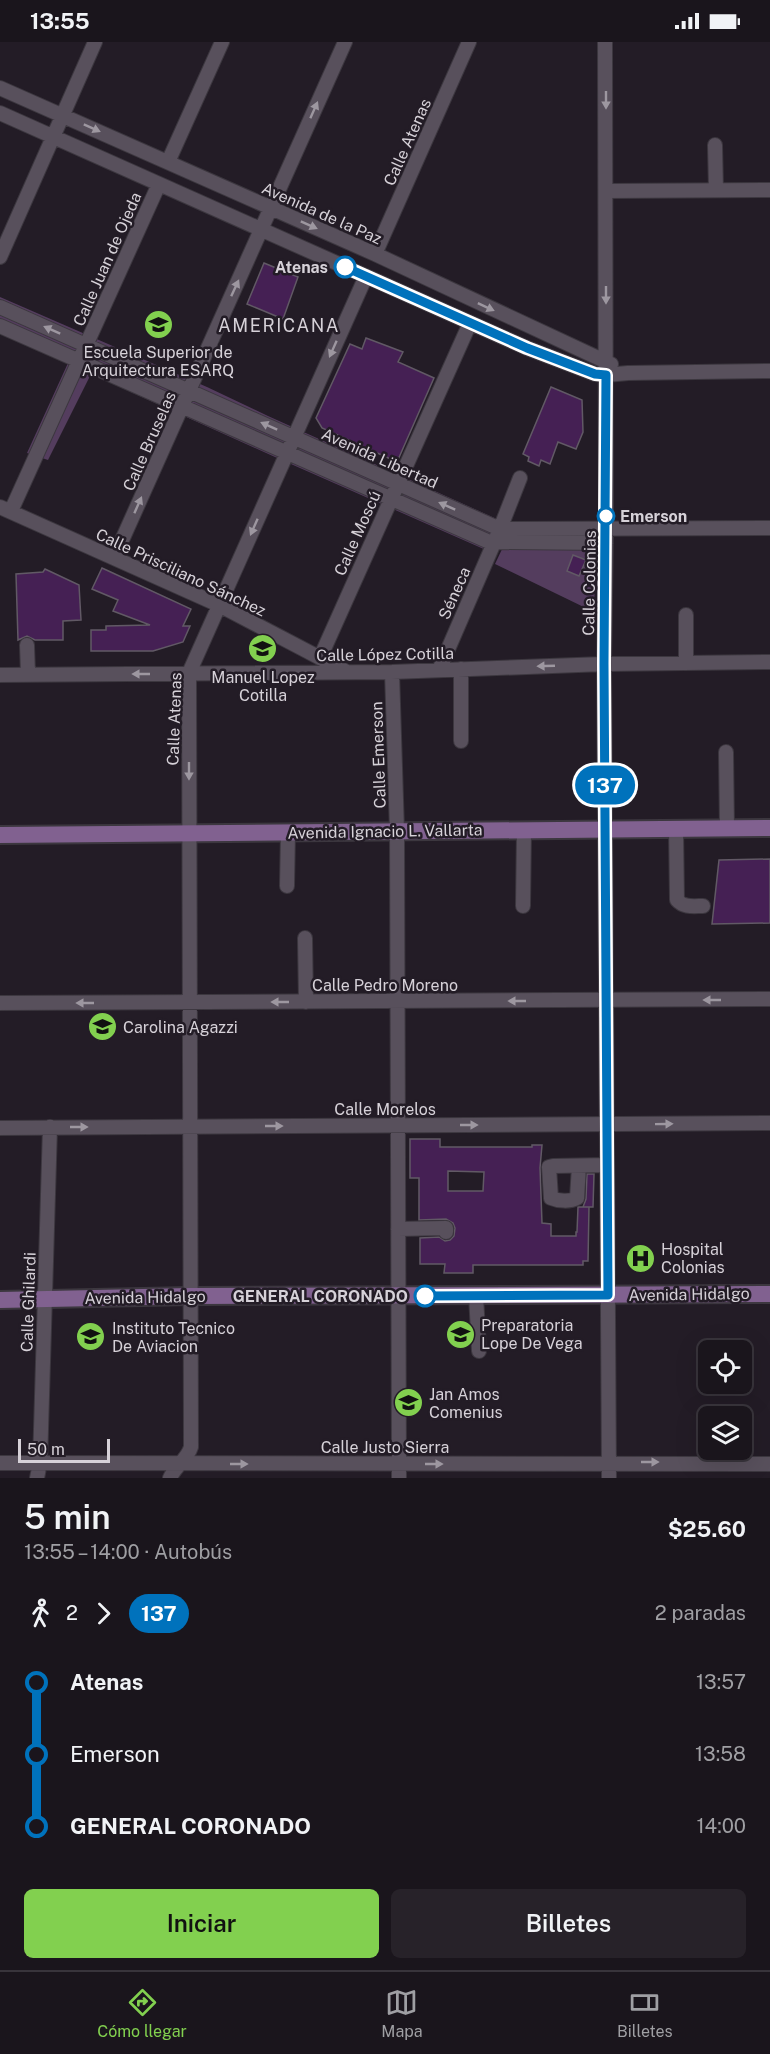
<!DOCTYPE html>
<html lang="es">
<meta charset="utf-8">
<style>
:root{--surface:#1a151c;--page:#272229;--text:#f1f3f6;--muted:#9f9fa3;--line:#38343b;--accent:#82d04f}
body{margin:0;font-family:"Public Sans",sans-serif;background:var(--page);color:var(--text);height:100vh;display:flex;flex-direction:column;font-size:22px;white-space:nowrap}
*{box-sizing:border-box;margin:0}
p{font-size:20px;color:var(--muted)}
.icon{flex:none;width:33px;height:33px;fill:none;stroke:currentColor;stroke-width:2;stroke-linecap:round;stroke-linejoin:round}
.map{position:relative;height:1436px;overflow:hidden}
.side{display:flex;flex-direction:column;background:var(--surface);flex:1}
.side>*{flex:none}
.badge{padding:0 12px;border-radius:20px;font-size:21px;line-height:39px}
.controls{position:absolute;left:698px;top:1298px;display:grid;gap:12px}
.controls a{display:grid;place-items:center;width:54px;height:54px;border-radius:9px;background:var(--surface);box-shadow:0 6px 24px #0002,0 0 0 2px var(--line);font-size:30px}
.scale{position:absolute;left:18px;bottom:15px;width:92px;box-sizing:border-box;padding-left:6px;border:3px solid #d6d1d8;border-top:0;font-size:16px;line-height:21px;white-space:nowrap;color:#d6d1d8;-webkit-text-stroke:4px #231c26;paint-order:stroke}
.map>.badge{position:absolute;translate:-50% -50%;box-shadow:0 0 0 3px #fff}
.legs{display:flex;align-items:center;gap:9px;height:66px;padding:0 24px;font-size:20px}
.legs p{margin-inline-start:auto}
.headline{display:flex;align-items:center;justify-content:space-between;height:102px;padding:0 24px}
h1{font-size:33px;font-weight:600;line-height:45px}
.primary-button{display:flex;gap:12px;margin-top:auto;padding:12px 24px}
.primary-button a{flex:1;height:69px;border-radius:9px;background:var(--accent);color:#111;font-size:24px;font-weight:600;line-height:69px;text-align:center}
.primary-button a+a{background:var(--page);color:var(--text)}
ul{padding:0 24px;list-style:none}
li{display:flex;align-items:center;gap:21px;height:72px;font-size:22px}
li i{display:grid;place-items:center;width:9px;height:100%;margin:0 8px;background:currentColor}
li i::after{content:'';width:15px;height:15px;margin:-8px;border:4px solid;border-radius:50%;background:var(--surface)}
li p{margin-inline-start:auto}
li:first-child i{background:linear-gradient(#0000 50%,currentColor 0)}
li:last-child i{background:linear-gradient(currentColor 50%,#0000 0)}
.status{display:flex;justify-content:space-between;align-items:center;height:42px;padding:0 30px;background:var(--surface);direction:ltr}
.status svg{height:16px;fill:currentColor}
.tabs{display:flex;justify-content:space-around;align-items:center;height:84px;border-top:2px solid var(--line);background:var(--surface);font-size:16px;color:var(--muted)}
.tabs a{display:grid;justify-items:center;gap:3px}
.tabs .current{color:var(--accent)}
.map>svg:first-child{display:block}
.green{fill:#543d5e}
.building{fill:#452054;stroke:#615965;stroke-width:1.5;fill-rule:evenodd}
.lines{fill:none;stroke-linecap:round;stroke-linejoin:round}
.minor-casing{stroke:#3c373f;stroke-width:16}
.major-casing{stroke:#3c373f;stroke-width:20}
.minor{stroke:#58505c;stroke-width:14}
.major{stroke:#816190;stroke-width:16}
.oneway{fill:#9d97a0}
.line-1-casing{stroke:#fff;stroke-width:14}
.line-1{stroke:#0072bc;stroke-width:9}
.stop-1-dot{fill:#fff;stroke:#0072bc;stroke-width:3}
.labels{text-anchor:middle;stroke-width:5;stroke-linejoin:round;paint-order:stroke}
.street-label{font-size:16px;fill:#d6d1d8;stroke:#231c26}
.stop-label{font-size:16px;font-weight:bold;fill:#d6d1d8;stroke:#231c26;text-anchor:end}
.poi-label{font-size:16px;fill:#d6d1d8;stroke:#231c26;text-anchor:start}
.neighbourhood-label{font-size:18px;letter-spacing:1.5px;fill:#d6d1d8;stroke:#231c26}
</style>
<div class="status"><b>13:55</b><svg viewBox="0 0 49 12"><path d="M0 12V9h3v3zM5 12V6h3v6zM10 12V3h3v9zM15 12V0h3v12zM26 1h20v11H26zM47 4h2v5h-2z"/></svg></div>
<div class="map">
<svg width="770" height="1436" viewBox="0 0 770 1436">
<rect width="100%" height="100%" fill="#231c26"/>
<!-- green -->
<path class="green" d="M 0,255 L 207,345 L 268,374 L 499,478 L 486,508 L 275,415 L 91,332 L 48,418 L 27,411 L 68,321 L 0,291 Z
M 596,497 L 594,570 L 495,522 L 504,503 Z"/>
<!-- building -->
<path class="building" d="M 264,221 L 298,235 L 283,277 L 247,262 Z
M 366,296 L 403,310 L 398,320 L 434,336 L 397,420 L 322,386 L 316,376 L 350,302 L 362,307 Z
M 551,345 L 582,358 L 583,390 L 576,407 L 558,400 L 550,422 L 541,418 L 539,424 L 528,419 L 529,415 L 523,412 Z
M 573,513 L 586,518 L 579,534 L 567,529 Z
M 102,526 L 191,567 L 183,584 L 190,584 L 183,600 L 153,609 L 91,609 L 91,588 L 106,588 L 106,584 L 150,583 L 113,569 L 118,558 L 92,547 Z
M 45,527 L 79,543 L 81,578 L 63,579 L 63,598 L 35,598 L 27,594 L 18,598 L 16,532 L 43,530 Z
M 770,817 L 770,881 L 712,882 L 719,818 Z
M 410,1097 L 440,1097 L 440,1105 L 532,1105 L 532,1103 L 542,1103 L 540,1126 L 542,1181 L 551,1182 L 551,1194 L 576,1194 L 576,1190 L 577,1190 L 578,1165 L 589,1165 L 588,1219 L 583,1219 L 583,1223 L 473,1223 L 473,1231 L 444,1231 L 445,1222 L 420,1222 L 420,1196 L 439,1195 L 445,1199 L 450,1198 L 454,1194 L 455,1186 L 453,1181 L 446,1177 L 419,1178 L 419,1136 L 410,1136 ZM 448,1129 L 484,1130 L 483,1149 L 448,1149 Z
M 587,1132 L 594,1132 L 593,1165 L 583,1165 L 586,1157 Z"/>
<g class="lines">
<defs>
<path id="minor" d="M 605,0 L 606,487 L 604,622 L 609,1436
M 0,46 L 375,212 L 611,322
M 0,71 L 527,306 L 595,332 L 606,333 L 628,331 L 770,329
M 715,103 L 716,148
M 168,120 L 222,0
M 606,149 L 770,148
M 375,212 L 469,0
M 0,215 L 95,0
M 0,265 L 500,487 L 770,486
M 0,284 L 494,502
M 0,465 L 219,563 L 345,629
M 11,469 L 159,142
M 495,500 L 606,501
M 114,516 L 345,0
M 686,573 L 686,621
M 27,603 L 28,632
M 320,616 L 470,281
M 461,627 L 461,699
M 439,628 L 500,487 L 520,436
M 392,630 L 397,789 L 399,1436
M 0,633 L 392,630 L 604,622 L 770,620
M 726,710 L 727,786
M 676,786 L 677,858 C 684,866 694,864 703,864
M 287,844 L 288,790
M 523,864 L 524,788
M 305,896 L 306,960
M 0,961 L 770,957
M 0,1086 L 770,1081
M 579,1124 L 577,1156 C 570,1160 558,1159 551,1156 L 549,1125 L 553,1124 L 607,1123
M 398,1187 L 446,1186 L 446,1190
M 476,1253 L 479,1309
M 0,1421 L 770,1422
M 37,1436 L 40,1421 L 50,1085
M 170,1436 C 175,1424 187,1418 191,1405 L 189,631 L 366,234"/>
<path id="major" d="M 0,793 L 770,786
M 0,1258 L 190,1254 L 770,1252"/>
</defs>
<!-- minor casing -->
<use href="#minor" class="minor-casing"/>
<!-- major casing -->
<use href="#major" class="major-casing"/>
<!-- minor -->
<use href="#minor" class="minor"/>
<!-- major -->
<use href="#major" class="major"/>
</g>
<!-- one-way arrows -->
<defs><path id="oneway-solid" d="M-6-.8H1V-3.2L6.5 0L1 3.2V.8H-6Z" transform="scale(1.5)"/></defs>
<g class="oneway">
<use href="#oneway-solid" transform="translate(606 58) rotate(90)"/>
<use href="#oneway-solid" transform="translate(314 68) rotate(-66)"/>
<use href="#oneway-solid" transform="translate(92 86) rotate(24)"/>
<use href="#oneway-solid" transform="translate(309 183) rotate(24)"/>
<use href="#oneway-solid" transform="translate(235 246) rotate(-65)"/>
<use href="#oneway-solid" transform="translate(606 253) rotate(90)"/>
<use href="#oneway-solid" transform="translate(486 265) rotate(25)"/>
<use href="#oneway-solid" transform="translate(52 288) rotate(-156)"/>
<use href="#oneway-solid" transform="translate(333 307) rotate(114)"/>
<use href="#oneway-solid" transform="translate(269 384) rotate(-156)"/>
<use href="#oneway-solid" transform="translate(138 463) rotate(-66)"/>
<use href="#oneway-solid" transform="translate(447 464) rotate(-156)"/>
<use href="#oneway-solid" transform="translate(254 485) rotate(114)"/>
<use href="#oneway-solid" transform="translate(546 624) rotate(178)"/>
<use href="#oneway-solid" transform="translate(141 632) rotate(180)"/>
<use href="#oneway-solid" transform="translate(189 729) rotate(90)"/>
<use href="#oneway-solid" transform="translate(712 958) rotate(180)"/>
<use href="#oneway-solid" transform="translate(517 959) rotate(180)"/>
<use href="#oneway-solid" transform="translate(280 960) rotate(180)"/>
<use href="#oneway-solid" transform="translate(85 961) rotate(180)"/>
<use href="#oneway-solid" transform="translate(664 1082) rotate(-1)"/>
<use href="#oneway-solid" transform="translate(469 1083)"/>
<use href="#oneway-solid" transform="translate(274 1084)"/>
<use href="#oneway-solid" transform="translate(79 1085)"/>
<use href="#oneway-solid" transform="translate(650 1420)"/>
<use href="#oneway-solid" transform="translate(239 1422)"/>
<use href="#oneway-solid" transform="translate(434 1422)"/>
</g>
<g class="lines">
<defs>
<path id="line-1" d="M 345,225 L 527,306 L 595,332 L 606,333 L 604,622 L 608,1253 L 425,1254"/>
</defs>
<!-- line-1 casing -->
<use href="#line-1" class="line-1-casing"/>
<!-- line-1 -->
<use href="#line-1" class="line-1"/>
</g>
<!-- icons -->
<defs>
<symbol id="university-disc" viewBox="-11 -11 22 22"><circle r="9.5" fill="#82d04f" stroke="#231c26"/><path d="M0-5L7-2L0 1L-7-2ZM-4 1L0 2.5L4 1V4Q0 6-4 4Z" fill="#111"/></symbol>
<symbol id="school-disc" viewBox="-11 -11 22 22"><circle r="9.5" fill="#82d04f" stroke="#231c26"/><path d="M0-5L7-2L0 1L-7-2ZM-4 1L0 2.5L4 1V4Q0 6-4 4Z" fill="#111"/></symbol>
<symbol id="hospital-disc" viewBox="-11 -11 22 22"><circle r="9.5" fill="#82d04f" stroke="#231c26"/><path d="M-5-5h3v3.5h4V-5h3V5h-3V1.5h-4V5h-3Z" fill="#111"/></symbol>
</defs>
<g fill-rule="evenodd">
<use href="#university-disc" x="142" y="266" width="33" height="33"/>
<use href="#school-disc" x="246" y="590" width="33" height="33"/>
<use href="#school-disc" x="86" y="968" width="33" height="33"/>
<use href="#hospital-disc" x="624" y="1200" width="33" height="33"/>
<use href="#university-disc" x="444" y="1276" width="33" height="33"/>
<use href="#university-disc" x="74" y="1278" width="33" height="33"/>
<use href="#school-disc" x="392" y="1344" width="33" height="33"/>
</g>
<!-- markers -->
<g class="stop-1-dot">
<circle cx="345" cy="225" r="10"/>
<circle cx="606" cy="474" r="8"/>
<circle cx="425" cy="1254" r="10"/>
</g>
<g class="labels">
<!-- street labels -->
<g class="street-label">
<text transform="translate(407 100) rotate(-66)" y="6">Calle Atenas</text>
<text transform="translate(322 171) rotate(24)" y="6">Avenida de la Paz</text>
<text transform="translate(107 217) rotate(-66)" y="6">Calle Juan de Ojeda</text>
<text transform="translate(149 399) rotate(-66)" y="6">Calle Bruselas</text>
<text transform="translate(380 416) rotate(24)" y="6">Avenida Libertad</text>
<text transform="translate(357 491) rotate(-66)" y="6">Calle Moscú</text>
<text transform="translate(181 530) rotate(25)" y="6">Calle Prisciliano Sánchez</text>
<text transform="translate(589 541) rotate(-89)" y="6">Calle Colonias</text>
<text transform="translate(454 551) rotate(-66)" y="6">Séneca</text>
<text transform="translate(385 612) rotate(-1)" y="6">Calle López Cotilla</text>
<text transform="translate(174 677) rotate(-88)" y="6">Calle Atenas</text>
<text transform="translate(378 713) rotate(-92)" y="6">Calle Emerson</text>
<text transform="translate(385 789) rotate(-1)" y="6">Avenida Ignacio L. Vallarta</text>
<text x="385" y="949">Calle Pedro Moreno</text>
<text x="385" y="1073">Calle Morelos</text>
<text transform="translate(689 1252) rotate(-1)" y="6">Avenida Hidalgo</text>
<text transform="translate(145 1255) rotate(-1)" y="6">Avenida Hidalgo</text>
<text transform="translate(28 1260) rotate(-88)" y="6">Calle Ghilardi</text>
<text x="385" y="1411">Calle Justo Sierra</text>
</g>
<!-- stop labels -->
<g class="stop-label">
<text x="328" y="231">Atenas</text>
<text x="620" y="480" text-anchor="start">Emerson</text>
<text x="408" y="1260">GENERAL CORONADO</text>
</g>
<!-- poi labels -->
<g class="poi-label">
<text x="158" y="316" text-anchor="middle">Escuela Superior de<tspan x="158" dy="18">Arquitectura ESARQ</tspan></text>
<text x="263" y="641" text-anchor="middle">Manuel Lopez<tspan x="263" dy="18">Cotilla</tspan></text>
<text x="123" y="991">Carolina Agazzi</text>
<text x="661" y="1213">Hospital<tspan x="661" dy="18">Colonias</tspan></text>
<text x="481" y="1289">Preparatoria<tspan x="481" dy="18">Lope De Vega</tspan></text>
<text x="112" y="1292">Instituto Tecnico<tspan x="112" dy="18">De Aviacion</tspan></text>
<text x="429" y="1358">Jan Amos<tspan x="429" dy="18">Comenius</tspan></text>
</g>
<!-- neighbourhood labels -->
<g class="neighbourhood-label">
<text x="279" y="290">AMERICANA</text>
</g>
</g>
</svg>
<div class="controls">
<a><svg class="icon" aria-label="locate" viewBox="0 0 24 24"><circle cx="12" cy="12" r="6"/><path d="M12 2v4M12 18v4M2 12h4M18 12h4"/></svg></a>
<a><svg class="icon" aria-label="layers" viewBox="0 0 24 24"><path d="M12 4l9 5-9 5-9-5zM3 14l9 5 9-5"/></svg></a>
</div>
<div class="scale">50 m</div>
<b class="badge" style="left:605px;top:743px;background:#0072bc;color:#fff">137</b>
</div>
<section class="side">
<div class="headline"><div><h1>5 min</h1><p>13:55 – 14:00 · Autobús</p></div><b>$25.60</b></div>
<div class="legs"><svg class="icon" aria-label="walk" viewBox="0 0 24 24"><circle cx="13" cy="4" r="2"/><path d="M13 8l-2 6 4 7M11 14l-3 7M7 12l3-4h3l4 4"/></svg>2<svg class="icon" aria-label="forward" viewBox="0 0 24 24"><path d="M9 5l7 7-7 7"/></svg><b class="badge" style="background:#0072bc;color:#fff">137</b><p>2 paradas</p></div>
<ul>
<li><i style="color:#0072bc"></i><b>Atenas</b><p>13:57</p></li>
<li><i style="color:#0072bc"></i><span>Emerson</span><p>13:58</p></li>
<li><i style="color:#0072bc"></i><b>GENERAL CORONADO</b><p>14:00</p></li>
</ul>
<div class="primary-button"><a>Iniciar</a><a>Billetes</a></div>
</section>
<nav class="tabs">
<a class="current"><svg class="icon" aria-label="directions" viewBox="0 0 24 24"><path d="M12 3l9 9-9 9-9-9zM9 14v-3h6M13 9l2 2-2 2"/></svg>Cómo llegar</a>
<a><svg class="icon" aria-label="map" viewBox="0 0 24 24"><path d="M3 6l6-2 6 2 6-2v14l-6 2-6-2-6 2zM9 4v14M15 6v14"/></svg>Mapa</a>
<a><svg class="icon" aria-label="tickets" viewBox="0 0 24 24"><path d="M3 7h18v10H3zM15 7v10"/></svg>Billetes</a>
</nav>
